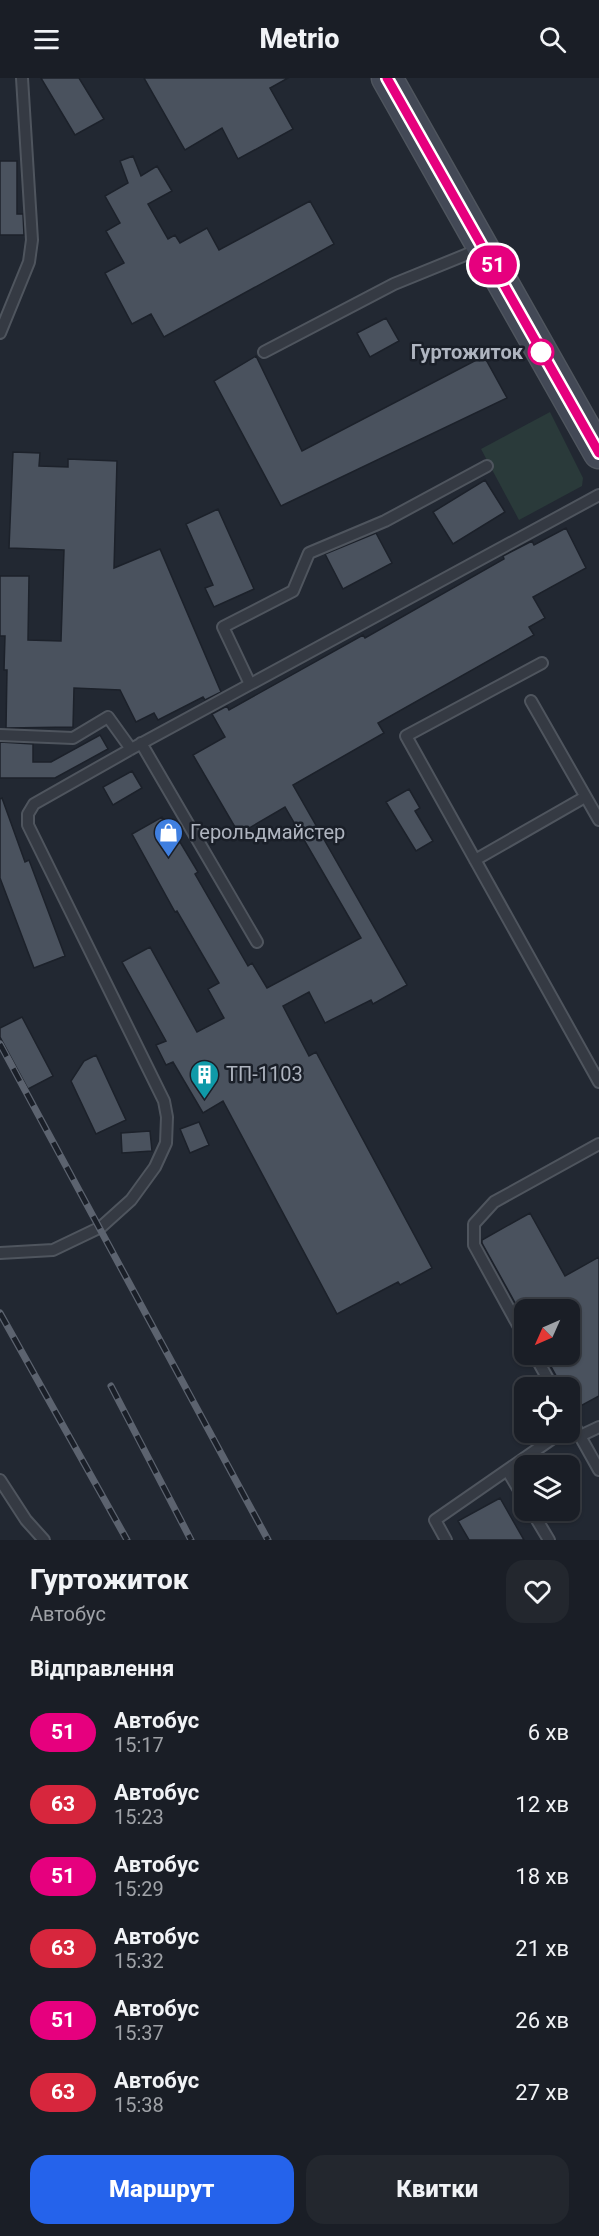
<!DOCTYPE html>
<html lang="uk">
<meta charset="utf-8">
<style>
:root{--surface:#1a1e26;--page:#23272e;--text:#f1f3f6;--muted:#9fa2a7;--line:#383c43;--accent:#2563eb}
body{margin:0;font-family:Roboto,sans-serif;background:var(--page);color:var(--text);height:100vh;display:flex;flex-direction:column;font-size:22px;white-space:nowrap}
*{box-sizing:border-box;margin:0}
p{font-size:20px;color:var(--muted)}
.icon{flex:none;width:33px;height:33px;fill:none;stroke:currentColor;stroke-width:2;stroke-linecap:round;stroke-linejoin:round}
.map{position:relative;height:1462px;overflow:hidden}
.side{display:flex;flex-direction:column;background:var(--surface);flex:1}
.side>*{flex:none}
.badge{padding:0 12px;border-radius:20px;font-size:21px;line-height:39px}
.needle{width:39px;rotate:225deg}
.fabs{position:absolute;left:514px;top:1221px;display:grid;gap:12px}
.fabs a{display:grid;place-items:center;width:66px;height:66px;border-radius:12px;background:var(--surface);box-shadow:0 2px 4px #0004,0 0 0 2px var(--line);font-size:30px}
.map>.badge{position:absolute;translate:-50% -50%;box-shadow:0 0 0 3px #fff}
h2{padding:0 30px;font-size:22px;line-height:54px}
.round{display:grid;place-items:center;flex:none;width:63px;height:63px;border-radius:18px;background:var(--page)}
.head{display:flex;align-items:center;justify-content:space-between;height:102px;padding:0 30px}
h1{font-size:28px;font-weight:800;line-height:45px}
.primary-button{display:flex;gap:12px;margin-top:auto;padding:12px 30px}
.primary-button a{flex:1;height:69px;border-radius:18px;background:var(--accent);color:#fff;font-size:24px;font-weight:800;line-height:69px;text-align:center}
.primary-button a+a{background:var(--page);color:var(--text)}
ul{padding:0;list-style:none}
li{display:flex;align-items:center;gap:18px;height:72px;padding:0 30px}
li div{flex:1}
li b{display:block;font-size:22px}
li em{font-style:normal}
li .badge{min-width:66px;font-weight:700;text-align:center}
header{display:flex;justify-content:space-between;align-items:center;height:78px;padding:0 30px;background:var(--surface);font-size:27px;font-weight:800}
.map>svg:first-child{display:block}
.green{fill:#2a3a3a}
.building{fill:#4a525e;stroke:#1c212a;stroke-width:1.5}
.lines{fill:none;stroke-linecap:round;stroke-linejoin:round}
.service-casing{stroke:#4f555e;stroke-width:14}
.secondary-casing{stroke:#4f555e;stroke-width:33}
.service{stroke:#353a43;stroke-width:10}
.secondary{stroke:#434956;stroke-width:30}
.rail-casing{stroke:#5c636f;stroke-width:7}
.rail{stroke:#1a1f28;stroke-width:4.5;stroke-dasharray:14;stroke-linecap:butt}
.line-casing{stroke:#fff;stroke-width:14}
.line{stroke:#e6007e;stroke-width:9}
.stop-dot{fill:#fff;stroke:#e6007e;stroke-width:3}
.labels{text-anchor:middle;stroke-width:5;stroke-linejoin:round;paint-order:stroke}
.stop-label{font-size:20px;font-weight:bold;fill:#afb5c0;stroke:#1a1f28;text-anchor:end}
.poi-label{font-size:20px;fill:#afb5c0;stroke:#1a1f28;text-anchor:start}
</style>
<header><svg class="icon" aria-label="menu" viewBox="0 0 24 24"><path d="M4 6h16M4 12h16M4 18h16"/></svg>Metrio<svg class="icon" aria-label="search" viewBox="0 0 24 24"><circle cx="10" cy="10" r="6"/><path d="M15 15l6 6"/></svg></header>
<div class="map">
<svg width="599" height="1462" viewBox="0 0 599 1462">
<rect width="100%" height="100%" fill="#222832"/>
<!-- green -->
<path class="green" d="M 550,334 L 583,400 L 582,408 L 519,442 L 481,371 Z"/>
<!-- building -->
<path class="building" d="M 41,0 L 79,0 L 104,41 L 75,57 Z
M 144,0 L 288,0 L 270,10 L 293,51 L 238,81 L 222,50 L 185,72 Z
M 133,78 L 141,98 L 157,88 L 172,113 L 148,126 L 168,161 L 175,157 L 180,165 L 207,150 L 219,172 L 310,123 L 334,166 L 164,259 L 151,236 L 132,246 L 105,195 L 124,185 L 106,153 L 120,145 L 105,118 L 128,105 L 120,83 Z
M 0,83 L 17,83 L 17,136 L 23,136 L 24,157 L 0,157 Z
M 386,240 L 399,263 L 370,279 L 357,255 Z
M 256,278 L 302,373 L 484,278 L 507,320 L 281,428 L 214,303 Z
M 13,374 L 40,375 L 39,388 L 68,389 L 68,381 L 117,383 L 114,490 L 160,471 L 221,614 L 205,622 L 203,619 L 158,642 L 154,635 L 136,644 L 120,612 L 74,610 L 73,649 L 6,650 L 7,592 L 4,592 L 5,558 L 0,558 L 0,498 L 29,498 L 28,562 L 61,563 L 64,472 L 9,470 Z
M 485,402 L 505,434 L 453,466 L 433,434 Z
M 218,431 L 254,511 L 214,529 L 205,510 L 213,507 L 186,446 Z
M 566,450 L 586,490 L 533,519 L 545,540 L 529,549 L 534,557 L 378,645 L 384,655 L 293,707 L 407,907 L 373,926 L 371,922 L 325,945 L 309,914 L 283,928 L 309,978 L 316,974 L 432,1190 L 400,1207 L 398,1204 L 337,1236 L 223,1023 L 203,1035 L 173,984 L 166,987 L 156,967 L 166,963 L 122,884 L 150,869 L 197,954 L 224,940 L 208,911 L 219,905 L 177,833 L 175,834 L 132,756 L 162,739 L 177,766 L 180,764 L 198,794 L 195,796 L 248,888 L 252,885 L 267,910 L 361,860 L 285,729 L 239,756 L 193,677 L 225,659 L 212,636 L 227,628 L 229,632 L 363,557 L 365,560 L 504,481 L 503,478 L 532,463 L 534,467 Z
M 376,455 L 392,485 L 343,511 L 325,476 Z
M 100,657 L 108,671 L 55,700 L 0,700 L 0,664 L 33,666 L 33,684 L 51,684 Z
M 132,693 L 142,710 L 113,727 L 103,709 Z
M 409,711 L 420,730 L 415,733 L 433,763 L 416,773 L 386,724 Z
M 2,720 L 25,784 L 29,782 L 65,878 L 34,890 L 0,800 L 0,721 Z
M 22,939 L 53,998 L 28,1011 L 0,959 L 0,950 Z
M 96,977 L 126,1042 L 96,1056 L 71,1003 L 84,983 Z
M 199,1044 L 209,1067 L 190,1075 L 180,1051 Z
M 150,1053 L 152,1073 L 122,1075 L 121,1055 Z
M 530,1135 L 565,1198 L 599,1179 L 599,1318 L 575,1331 L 570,1322 L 570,1310 L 563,1310 L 544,1276 L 570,1276 L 570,1232 L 519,1232 L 482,1165 L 482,1162 Z
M 500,1420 L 524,1462 L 469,1462 L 458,1443 Z"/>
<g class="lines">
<defs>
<path id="service" d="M 0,255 L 29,184 L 32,162 L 22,0
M 264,274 L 394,206 L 480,171
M 542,585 L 406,658 L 599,1004
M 250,606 L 223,549 L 293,513 L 309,475 L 385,443 L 487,388
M 531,623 L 599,742
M 0,657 L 73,660 L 108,639 L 131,671
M 141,665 L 257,864
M 475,782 L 585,719
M 0,1175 L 53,1172 L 101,1149 L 131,1122 L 155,1089 L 166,1065 L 167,1039 L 164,1023 L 28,747 L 28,736 L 34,726 L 131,671 L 599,417
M 525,1260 L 474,1167 L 474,1146 L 494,1124 L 599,1066
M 534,1276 L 553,1310
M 570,1340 L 599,1392
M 580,1358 L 599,1349
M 507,1392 L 525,1422
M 0,1402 L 26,1442 L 44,1462
M 531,1432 L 549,1462
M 446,1462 L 435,1442 L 562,1354"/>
<path id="secondary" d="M 387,0 L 599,375"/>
</defs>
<!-- service casing -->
<use href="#service" class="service-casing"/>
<!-- secondary casing -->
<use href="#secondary" class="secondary-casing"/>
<!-- service -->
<use href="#service" class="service"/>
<!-- secondary -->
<use href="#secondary" class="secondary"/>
<defs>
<path id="rail" d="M 0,966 L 268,1462
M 0,1235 L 127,1462
M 111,1308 L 191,1462"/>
</defs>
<!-- rail casing -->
<use href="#rail" class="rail-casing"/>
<!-- rail -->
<use href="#rail" class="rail"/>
</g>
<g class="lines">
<defs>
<path id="line" d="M 387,0 L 599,375"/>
</defs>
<!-- line casing -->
<use href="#line" class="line-casing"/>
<!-- line -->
<use href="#line" class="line"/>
</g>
<!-- icons -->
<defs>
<symbol id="shop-pin" viewBox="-11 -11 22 30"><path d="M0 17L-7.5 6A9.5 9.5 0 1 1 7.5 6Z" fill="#3f7fe0" stroke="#1a1f28"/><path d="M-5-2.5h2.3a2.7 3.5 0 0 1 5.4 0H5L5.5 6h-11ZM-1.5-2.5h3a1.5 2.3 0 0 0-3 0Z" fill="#fff"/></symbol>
<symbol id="building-pin" viewBox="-11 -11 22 30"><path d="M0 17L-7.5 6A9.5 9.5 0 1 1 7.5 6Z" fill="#0f9aa8" stroke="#1a1f28"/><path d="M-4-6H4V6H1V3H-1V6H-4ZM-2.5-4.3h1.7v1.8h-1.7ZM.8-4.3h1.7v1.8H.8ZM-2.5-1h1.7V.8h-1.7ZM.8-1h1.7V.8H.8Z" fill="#fff"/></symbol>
</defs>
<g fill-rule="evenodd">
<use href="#shop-pin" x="152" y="738" width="33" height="45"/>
<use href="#building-pin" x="188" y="980" width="33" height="45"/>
</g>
<!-- markers -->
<circle class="stop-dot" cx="541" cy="274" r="12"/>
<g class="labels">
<!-- stop labels -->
<g class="stop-label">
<text x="523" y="281">Гуртожиток</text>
</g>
<!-- poi labels -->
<g class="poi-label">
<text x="190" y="761">Герольдмайстер</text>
<text x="226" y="1003">ТП-1103</text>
</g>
</g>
</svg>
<div class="fabs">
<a><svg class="needle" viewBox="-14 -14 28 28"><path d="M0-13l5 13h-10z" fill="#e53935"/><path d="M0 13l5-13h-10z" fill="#9fa2a7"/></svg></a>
<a><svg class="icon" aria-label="locate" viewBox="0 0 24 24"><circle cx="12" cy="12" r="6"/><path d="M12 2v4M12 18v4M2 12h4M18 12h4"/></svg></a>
<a><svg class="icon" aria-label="layers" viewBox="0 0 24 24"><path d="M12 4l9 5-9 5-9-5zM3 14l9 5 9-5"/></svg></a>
</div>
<b class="badge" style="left:493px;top:187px;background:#e6007e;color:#fff">51</b>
</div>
<section class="side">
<div class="head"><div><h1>Гуртожиток</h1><p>Автобус</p></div><a class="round"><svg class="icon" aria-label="heart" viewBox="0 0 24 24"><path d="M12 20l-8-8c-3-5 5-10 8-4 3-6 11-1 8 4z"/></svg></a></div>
<h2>Відправлення</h2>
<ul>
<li><span class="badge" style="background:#e6007e;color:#fff">51</span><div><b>Автобус</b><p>15:17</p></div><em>6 хв</em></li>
<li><span class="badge" style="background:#d7263d;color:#fff">63</span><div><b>Автобус</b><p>15:23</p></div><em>12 хв</em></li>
<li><span class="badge" style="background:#e6007e;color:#fff">51</span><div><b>Автобус</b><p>15:29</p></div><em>18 хв</em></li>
<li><span class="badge" style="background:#d7263d;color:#fff">63</span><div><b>Автобус</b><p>15:32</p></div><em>21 хв</em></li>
<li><span class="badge" style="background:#e6007e;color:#fff">51</span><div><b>Автобус</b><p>15:37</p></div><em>26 хв</em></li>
<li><span class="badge" style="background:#d7263d;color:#fff">63</span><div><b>Автобус</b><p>15:38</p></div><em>27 хв</em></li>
</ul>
<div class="primary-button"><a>Маршрут</a><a>Квитки</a></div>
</section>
